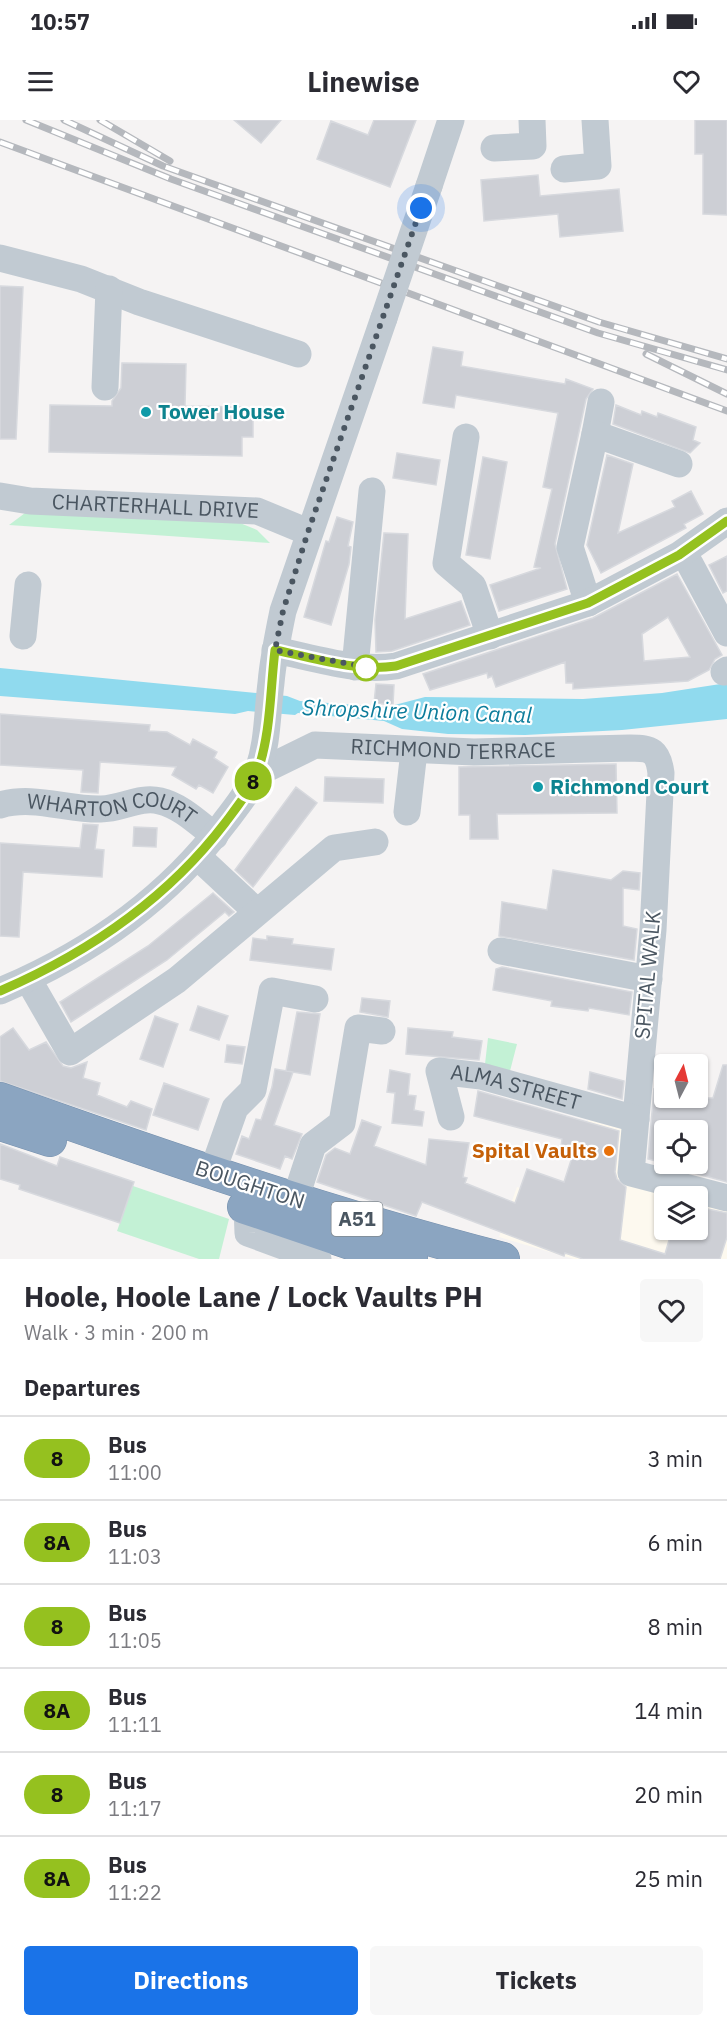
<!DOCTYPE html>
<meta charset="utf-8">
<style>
:root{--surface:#fff;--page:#f7f7f7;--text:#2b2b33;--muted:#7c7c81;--line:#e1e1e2;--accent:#1a73e8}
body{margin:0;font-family:"IBM Plex Sans",sans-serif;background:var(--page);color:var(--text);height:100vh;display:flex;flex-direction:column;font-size:22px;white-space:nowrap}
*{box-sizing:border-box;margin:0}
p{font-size:20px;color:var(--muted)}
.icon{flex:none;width:33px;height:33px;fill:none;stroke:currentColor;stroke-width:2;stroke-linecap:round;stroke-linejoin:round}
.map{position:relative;height:1139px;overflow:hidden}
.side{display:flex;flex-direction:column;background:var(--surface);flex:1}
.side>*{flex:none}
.badge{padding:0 12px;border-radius:20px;font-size:21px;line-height:39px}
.needle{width:39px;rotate:7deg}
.tools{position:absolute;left:654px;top:934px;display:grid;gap:12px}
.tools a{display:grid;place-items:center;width:54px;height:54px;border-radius:6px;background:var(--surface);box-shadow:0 2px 4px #0004;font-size:30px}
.you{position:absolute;width:30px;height:30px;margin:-15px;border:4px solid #fff;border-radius:50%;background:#1a73e8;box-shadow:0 0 0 9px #1a73e833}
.map>.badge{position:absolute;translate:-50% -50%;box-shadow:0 0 0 3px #fff}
h2{padding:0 24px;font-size:22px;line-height:54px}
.round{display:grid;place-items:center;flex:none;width:63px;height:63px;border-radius:6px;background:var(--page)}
.headline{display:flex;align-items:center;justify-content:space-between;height:102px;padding:0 24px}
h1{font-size:28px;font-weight:700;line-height:45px}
.button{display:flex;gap:12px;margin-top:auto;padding:12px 24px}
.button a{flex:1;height:69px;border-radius:6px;background:var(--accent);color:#fff;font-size:24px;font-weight:700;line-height:69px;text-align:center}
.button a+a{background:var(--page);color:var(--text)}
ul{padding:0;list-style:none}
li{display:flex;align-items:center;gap:18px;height:84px;padding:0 24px;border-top:2px solid var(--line)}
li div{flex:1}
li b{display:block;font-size:22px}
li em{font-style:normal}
li .badge{min-width:66px;font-weight:700;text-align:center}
.status{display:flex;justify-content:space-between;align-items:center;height:42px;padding:0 30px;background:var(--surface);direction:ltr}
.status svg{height:16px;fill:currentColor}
header{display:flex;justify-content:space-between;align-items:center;height:78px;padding:0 24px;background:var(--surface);font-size:27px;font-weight:700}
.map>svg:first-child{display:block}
.commercial{fill:#fdf9ef}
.green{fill:#c3f1d5}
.water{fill:#90daee}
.building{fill:#cdcfd5;stroke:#d7d9de;stroke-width:1.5;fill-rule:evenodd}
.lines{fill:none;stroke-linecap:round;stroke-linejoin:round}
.highway-casing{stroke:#7690ad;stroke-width:34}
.minor{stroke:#c1cad2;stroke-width:27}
.highway{stroke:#8ba5c1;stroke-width:33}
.rail-casing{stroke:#b5b8bd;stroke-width:7}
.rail{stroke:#fff;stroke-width:4.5;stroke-dasharray:14;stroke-linecap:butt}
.minor-bridge{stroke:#c1cad2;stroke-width:27}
.line-casing{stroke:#fff;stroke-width:14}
.line{stroke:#95c11f;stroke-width:9}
.walk{stroke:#4a5661;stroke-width:6;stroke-dasharray:0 10.8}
.culture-dot{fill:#0f9aa8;stroke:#fff;stroke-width:2}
.stop-dot{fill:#fff;stroke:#95c11f;stroke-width:3}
.food-dot{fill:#e8710a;stroke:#fff;stroke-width:2}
.labels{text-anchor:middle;stroke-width:4.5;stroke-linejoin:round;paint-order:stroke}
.shield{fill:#fff;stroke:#808990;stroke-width:1.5}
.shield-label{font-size:20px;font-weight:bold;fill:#4a5661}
.culture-label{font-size:21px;font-weight:bold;fill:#0d838f;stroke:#fff;text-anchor:start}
.street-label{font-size:21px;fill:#4a5661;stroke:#fff}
.food-label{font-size:21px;font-weight:bold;fill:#c56008;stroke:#fff;text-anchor:end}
.water-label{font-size:22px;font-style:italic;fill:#0c7c9b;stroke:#fff}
</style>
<div class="status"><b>10:57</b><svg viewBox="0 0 49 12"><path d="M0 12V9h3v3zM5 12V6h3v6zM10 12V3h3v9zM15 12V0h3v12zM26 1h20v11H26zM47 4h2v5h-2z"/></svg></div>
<header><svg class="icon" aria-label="menu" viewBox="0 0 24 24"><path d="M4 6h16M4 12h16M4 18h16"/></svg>Linewise<svg class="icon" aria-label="heart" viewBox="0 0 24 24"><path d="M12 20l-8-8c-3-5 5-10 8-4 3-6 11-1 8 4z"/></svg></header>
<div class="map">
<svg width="727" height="1139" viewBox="0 0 727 1139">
<rect width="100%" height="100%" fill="#f5f3f3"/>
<!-- commercial -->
<path class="commercial" d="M 588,1000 L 622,1009 L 618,1042 L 627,1056 L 695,1077 L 664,1077 L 664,1110 L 698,1110 L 698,1078 L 727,1087 L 727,1139 L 574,1139 L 499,1117 L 517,1067 L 557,1081 L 574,1032 L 583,1027 Z"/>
<!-- green -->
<path class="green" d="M 25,393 L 240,403 L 257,410 L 270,423 L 9,405 Z
M 488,918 L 517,924 L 510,951 L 485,944 Z
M 133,1066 L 229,1099 L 219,1139 L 199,1139 L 117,1111 Z"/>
<!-- water -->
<path class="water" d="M 0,548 L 287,576 L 300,581 L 387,587 L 425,577 L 583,579 L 662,573 L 727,563 L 727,599 L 622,610 L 525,615 L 448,614 L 402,609 L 384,601 L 298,593 L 295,595 L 248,591 L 235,594 L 0,576 Z"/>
<!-- building -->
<path class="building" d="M 234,0 L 281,0 L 261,23 Z
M 374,0 L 416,0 L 390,67 L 317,39 L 331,1 L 368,15 Z
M 695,0 L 727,0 L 727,95 L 703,94 L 703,34 L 695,34 Z
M 538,55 L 540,76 L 619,69 L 623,111 L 560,117 L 558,94 L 484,101 L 481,60 Z
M 0,166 L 23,167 L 16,319 L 0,319 Z
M 433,227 L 463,232 L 461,246 L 565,264 L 566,259 L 593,269 L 586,279 L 555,424 L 567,469 L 499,491 L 490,465 L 541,448 L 534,447 L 552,369 L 543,367 L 558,293 L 456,275 L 454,288 L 423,283 Z
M 122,243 L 186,244 L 185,286 L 241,287 L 241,297 L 253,297 L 253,317 L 242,317 L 242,336 L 49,332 L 50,285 L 112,286 L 112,281 L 121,268 Z
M 616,285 L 641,295 L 642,291 L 657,297 L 658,293 L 696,307 L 693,320 L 700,323 L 690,333 L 613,304 Z
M 397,333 L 440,340 L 436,365 L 393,358 Z
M 607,335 L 633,344 L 618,413 L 675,387 L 672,381 L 691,371 L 703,394 L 684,404 L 686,408 L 601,453 L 587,425 Z
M 483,337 L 507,342 L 490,439 L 466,435 Z
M 337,397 L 353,402 L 348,426 L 351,427 L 349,444 L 331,505 L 304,497 L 326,421 L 329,422 Z
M 384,413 L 408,414 L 405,499 L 461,481 L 470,505 L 392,531 L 376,532 L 375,500 Z
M 727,436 L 727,471 L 723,473 L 709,445 Z
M 677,454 L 722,535 L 715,539 L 709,550 L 688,561 L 573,569 L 573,563 L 566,563 L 565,542 L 496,567 L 492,556 L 488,558 L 487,553 L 430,570 L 423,554 L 593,498 ZM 668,497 L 690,537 L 644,541 L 642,514 Z
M 376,564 L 394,565 L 393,585 L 374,583 Z
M 0,594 L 150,605 L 149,611 L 167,612 L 190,625 L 193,619 L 217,632 L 214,638 L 228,647 L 213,673 L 199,665 L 196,669 L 172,655 L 176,647 L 100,642 L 98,673 L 81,672 L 83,650 L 0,645 Z
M 616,644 L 617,693 L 497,694 L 498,719 L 470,719 L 470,695 L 459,695 L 459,647 Z
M 325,657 L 384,659 L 383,683 L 324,681 Z
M 296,667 L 317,683 L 253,767 L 235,750 Z
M 83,704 L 98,705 L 95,729 L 104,730 L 102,757 L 23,752 L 19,817 L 0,816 L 0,723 L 80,728 Z
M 134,707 L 157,708 L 156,727 L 133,726 Z
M 553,750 L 611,760 L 623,751 L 640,753 L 639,770 L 623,768 L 623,806 L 637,809 L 634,840 L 499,816 L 502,782 L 547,790 Z
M 213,773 L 234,792 L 229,796 L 225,792 L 167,840 L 71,902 L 60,882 L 148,826 Z
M 267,816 L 293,819 L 292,824 L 334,829 L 331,850 L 250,840 L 253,818 L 267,820 Z
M 502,847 L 632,872 L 629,895 L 589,888 L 588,891 L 551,886 L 552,881 L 493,870 L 496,849 Z
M 362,878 L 390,881 L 388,897 L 360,892 Z
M 198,886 L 228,896 L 219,920 L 190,910 Z
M 297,892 L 320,894 L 310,955 L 286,951 Z
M 155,896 L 178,904 L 163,947 L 140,939 Z
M 13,908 L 29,930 L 46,922 L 63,946 L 71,948 L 87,942 L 83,958 L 100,963 L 97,975 L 127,987 L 131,981 L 152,989 L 146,1010 L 0,961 L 0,917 Z
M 408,908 L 453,912 L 452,917 L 482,921 L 479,940 L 406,934 Z
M 227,925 L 245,927 L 242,944 L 225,942 Z
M 723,945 L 727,945 L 727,1062 L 690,1052 L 692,1044 L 698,1044 L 698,1011 L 664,1011 L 664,1043 L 648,1039 L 654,969 L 664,972 L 664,978 L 713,978 Z
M 275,949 L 293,952 L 274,1005 L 302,1014 L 292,1039 L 285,1036 L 280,1049 L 236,1034 L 242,1016 L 249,1019 L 256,999 L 261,1000 L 272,967 Z
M 390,950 L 410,954 L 408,975 L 416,976 L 414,990 L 424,992 L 422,1006 L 392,1003 L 395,973 L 387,972 Z
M 590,952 L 624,961 L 622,979 L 588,969 Z
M 164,963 L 209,979 L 198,1010 L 153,995 Z
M 478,971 L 619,1011 L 615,1052 L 617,1059 L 626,1067 L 620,1120 L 665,1134 L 672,1110 L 698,1110 L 698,1087 L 727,1093 L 727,1117 L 720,1139 L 583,1139 L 565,1133 L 564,1136 L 422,1082 L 416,1096 L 317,1062 L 326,1035 L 335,1028 L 350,1034 L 362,1000 L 381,1007 L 374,1026 L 426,1045 L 429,1019 L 469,1023 L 463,1057 L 467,1058 L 465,1063 L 515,1083 L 527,1049 L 564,1062 L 574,1031 L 561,1027 L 562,1019 L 474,996 Z
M 0,1024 L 57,1046 L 60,1037 L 134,1062 L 120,1103 L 19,1069 L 20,1065 L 0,1059 Z"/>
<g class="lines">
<defs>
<path id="highway" d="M 0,979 C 166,1038 332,1095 503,1139
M 0,1004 L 50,1020
M 244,1087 L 365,1128 L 411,1139"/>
</defs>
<!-- highway casing -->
<use href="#highway" class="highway-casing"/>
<!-- minor -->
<g class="minor">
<path d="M 494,28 L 533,26 L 532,0"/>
<path d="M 564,49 L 598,46 L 595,0"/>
<path d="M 429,66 L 451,0"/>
<path d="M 0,138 L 81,159 L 139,182 L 298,234"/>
<path d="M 105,267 L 109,169"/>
<path d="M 595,314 L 601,282"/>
<path d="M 466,317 L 446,443 L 473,466 L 490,516"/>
<path id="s1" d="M 0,376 L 30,381 L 257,391 L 308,412"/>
<path d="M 690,444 L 727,513"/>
<path d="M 588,483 L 570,427 L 595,314 L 679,344"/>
<path d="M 23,516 L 28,465"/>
<path d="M 275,530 C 315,538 355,552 396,546 L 588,483 L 679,435 L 727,401"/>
<path d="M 355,547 L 372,371"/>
<path d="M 724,552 L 727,550"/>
<path id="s2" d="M 256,654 L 315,625 L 474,632 L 630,628 C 652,628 658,631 661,653 L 653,810 L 631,1053 L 727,1078"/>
<path id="s3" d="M 0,685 C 33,675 68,690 101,689 C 122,689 139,676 160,681 C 181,686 198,703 215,716"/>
<path d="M 407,692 L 414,631"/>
<path d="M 198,737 L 256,791"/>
<path d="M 501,831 L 649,859"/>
<path d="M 28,859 L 70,932 L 177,860 L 334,728 L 375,722"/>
<path d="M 0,871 C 88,834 167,779 224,703 C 236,687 249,672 257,653 C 268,624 267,594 271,563 C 273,539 278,515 283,491 L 384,198"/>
<path id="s4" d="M 451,997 L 439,951 L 481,956 L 636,999"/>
<path d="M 212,1053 L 235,988 L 253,970 L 272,871 L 315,879"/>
<path d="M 295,1080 L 313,1025 L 342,1003 L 358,908 L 382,911"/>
<path d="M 247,1088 L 248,1113 L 318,1139"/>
</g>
<!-- highway -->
<use href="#highway" class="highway"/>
<defs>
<path id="rail" d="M 26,0 L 171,59 L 598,213 L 727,250
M 64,0 L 163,46 L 599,202 L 727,239
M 100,0 L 170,41
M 0,22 L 727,291
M 646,234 L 727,274"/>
</defs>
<!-- rail casing -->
<use href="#rail" class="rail-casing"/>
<!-- rail -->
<use href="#rail" class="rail"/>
<!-- minor-bridge -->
<path class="minor-bridge" d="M 384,198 L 429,66"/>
</g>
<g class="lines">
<defs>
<path id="line" d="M 0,871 C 88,833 167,779 225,703 C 237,687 250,671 257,653 C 271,614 270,571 275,530 C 315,538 355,552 396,546 L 588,483 L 679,435 L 727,401"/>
</defs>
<!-- line casing -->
<use href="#line" class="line-casing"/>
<!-- line -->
<use href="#line" class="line"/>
<!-- walk -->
<path class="walk" d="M 366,548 L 376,549 L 275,530 L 283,491 L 308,412 L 421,88"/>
</g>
<!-- markers -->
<g class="culture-dot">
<circle cx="146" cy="292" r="6"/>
<circle cx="538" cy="667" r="6"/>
</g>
<circle class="stop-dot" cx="366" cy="548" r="12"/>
<circle class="food-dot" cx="609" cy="1031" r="6"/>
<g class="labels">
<!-- shield labels -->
<rect class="shield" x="331.5" y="1082" width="51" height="34" rx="4.5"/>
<g class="shield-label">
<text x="357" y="1106">A51</text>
</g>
<!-- culture labels -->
<g class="culture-label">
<text x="158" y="299">Tower House</text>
<text x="550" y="674">Richmond Court</text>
</g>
<!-- street labels -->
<g class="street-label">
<text dy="7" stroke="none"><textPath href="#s1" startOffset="156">CHARTERHALL DRIVE</textPath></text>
<text dy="7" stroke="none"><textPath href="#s2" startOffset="204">RICHMOND TERRACE</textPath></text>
<text dy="7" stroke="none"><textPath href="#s3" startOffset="114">WHARTON COURT</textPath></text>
<text transform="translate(648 855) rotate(-85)" y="7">SPITAL WALK</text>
<text dy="7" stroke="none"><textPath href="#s4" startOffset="126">ALMA STREET</textPath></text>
<text transform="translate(250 1065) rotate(18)" y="7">BOUGHTON</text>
</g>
<!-- food labels -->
<g class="food-label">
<text x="597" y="1038">Spital Vaults</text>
</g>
<!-- water labels -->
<g class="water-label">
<text transform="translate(417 591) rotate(2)" y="8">Shropshire Union Canal</text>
</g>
</g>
</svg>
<div class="tools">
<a><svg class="needle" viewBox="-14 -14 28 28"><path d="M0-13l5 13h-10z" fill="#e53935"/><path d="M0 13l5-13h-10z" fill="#7c7c81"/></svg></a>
<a><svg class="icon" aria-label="locate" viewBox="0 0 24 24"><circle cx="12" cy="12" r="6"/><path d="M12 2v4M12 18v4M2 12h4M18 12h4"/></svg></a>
<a><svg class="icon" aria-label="layers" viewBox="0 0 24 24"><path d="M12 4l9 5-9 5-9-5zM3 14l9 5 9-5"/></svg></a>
</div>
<div class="you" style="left:421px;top:88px"></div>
<b class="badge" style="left:253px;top:661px;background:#95c11f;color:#111">8</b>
</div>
<section class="side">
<div class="headline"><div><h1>Hoole, Hoole Lane / Lock Vaults PH</h1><p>Walk · 3 min · 200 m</p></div><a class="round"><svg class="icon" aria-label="heart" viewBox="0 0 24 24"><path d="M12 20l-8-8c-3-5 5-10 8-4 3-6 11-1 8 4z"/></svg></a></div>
<h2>Departures</h2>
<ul>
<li><span class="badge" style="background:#95c11f;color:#111">8</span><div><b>Bus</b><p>11:00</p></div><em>3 min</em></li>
<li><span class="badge" style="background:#95c11f;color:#111">8A</span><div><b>Bus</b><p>11:03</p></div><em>6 min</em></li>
<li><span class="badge" style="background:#95c11f;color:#111">8</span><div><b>Bus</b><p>11:05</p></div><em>8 min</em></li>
<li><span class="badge" style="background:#95c11f;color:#111">8A</span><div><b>Bus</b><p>11:11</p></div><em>14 min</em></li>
<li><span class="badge" style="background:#95c11f;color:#111">8</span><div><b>Bus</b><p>11:17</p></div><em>20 min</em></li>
<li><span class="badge" style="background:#95c11f;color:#111">8A</span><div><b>Bus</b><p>11:22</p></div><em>25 min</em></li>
</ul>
<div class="button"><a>Directions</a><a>Tickets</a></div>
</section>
